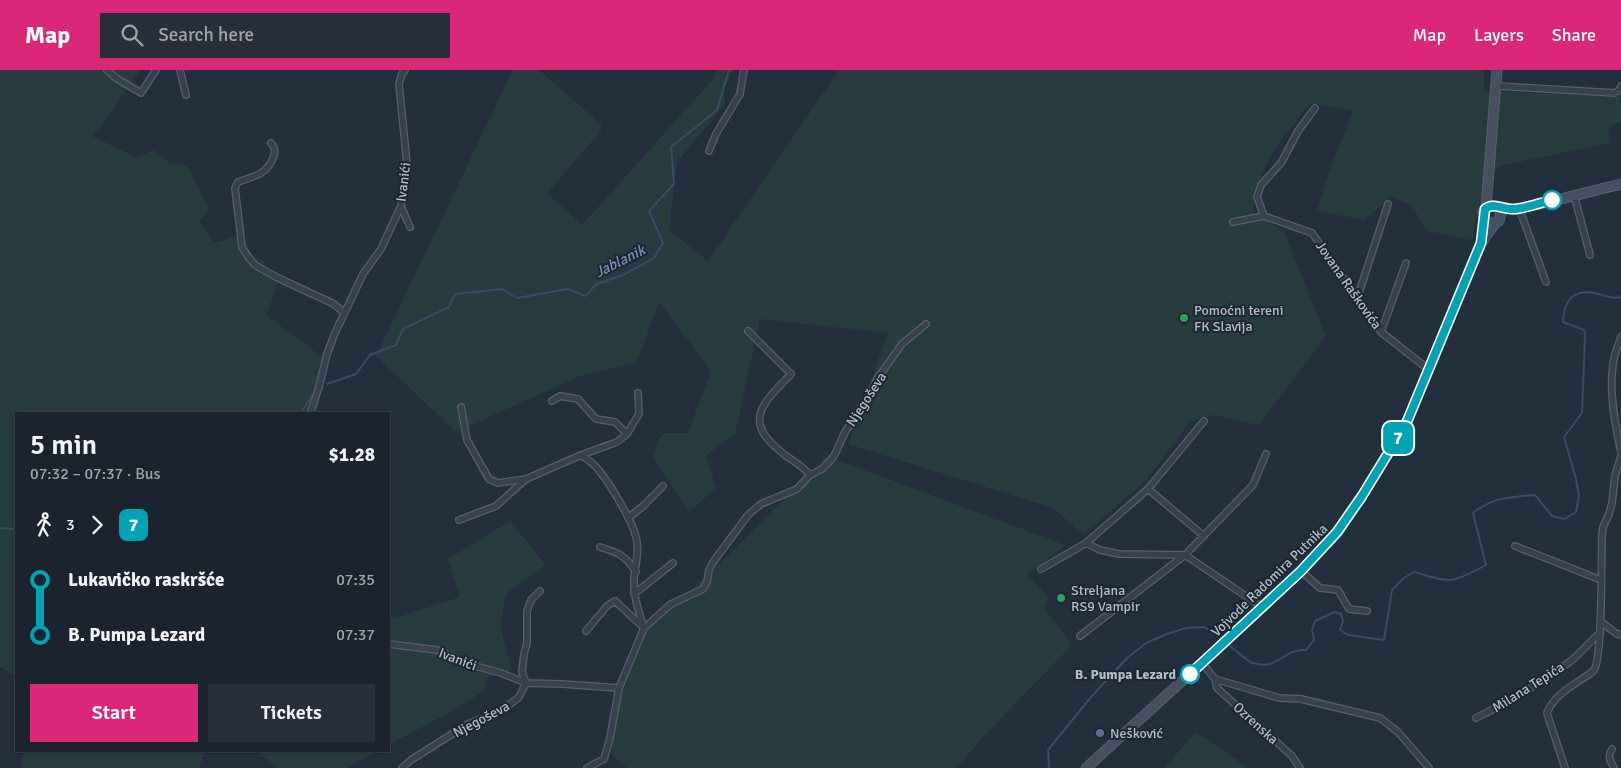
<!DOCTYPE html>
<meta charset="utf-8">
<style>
:root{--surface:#1b232e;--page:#282f3a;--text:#f1f3f6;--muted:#a0a4aa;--line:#39404a;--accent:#db2777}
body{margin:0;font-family:Signika,sans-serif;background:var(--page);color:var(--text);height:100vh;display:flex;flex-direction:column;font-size:19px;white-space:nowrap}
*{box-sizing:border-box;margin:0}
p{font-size:16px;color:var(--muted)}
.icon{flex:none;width:28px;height:28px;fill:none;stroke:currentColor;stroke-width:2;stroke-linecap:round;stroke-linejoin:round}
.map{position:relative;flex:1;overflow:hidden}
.panel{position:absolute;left:15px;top:342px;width:375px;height:340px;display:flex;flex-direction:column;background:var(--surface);border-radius:0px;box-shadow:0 1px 4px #0004,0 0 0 1px var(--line)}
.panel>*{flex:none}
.badge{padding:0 10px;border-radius:8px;font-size:18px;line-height:32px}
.map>.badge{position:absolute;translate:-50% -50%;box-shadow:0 0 0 2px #fff}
.legs{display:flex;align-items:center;gap:8px;height:55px;padding:0 15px;font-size:16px}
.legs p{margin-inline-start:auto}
.headline{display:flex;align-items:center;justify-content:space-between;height:85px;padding:0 15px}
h1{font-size:28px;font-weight:600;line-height:38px}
.button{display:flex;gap:10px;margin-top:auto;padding:10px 15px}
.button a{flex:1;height:58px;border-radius:0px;background:var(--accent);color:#fff;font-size:20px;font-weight:600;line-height:58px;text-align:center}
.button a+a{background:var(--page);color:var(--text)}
ul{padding:0 15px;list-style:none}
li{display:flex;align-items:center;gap:18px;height:55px;font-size:19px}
li i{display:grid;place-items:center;width:8px;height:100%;margin:0 6px;background:currentColor}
li i::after{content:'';width:12px;height:12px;margin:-6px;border:4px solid;border-radius:50%;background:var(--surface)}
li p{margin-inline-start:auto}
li:first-child i{background:linear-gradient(#0000 50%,currentColor 0)}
li:last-child i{background:linear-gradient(currentColor 50%,#0000 0)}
header{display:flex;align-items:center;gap:30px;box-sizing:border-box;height:70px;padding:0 25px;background:var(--accent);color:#fff}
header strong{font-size:24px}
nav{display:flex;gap:28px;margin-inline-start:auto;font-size:18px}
.search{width:350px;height:45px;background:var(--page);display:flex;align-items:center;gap:12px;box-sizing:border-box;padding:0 18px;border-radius:0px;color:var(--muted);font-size:19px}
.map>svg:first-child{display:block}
.green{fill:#263c3f}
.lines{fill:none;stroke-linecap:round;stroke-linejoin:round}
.stream{stroke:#394c67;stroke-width:2}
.street-casing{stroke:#565f6c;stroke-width:8}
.secondary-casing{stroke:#565f6c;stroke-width:11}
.street{stroke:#38414e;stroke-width:5.5}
.secondary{stroke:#465061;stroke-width:9}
.line-1-casing{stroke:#fff;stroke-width:11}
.line-1{stroke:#00a3b4;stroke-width:8}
.stop-1-dot{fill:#fff;stroke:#00a3b4;stroke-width:2.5}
.leisure-dot{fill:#2e9e5b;stroke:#1d2633;stroke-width:2}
.service-dot{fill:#5c6f8a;stroke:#1d2633;stroke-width:2}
.labels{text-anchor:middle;stroke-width:4;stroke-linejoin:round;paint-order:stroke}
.street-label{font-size:14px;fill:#b4bcc9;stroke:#1d2633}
.poi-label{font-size:14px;fill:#b4bcc9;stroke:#1d2633;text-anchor:start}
.stop-label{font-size:14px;font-weight:bold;fill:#b4bcc9;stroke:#1d2633;text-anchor:end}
.water-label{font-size:15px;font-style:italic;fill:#7c92b1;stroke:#1d2633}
</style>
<header>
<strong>Map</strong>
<div class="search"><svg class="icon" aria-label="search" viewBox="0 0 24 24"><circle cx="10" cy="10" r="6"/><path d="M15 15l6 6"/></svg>Search here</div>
<nav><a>Map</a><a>Layers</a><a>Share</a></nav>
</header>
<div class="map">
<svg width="1621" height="698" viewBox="0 0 1621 698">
<rect width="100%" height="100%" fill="#242f3e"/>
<!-- green -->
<path class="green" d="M 0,0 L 140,0 L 103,54 L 92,66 L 137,88 L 154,80 L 170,93 L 188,96 L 209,139 L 199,151 L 214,173 L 242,164 L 247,182 L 266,193 L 263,203 L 278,214 L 266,245 L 322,287 L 316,326 L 310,344 L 16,344 L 16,606 L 0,597 Z
M 513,0 L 539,0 L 601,54 L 601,61 L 547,123 L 582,155 L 714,8 L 716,0 L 733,0 L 724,20 L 725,34 L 677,92 L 669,160 L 708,191 L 839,0 L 1484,0 L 1484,21 L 1621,27 L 1621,52 L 1609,56 L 1610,73 L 1499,96 L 1483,115 L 1472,170 L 1427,161 L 1412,136 L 1392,127 L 1364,150 L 1317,141 L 1329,102 L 1353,41 L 1310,33 L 1274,80 L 1255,119 L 1253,142 L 1284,161 L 1326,266 L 1259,355 L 1213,345 L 1190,352 L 1146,410 L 1084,465 L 1053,438 L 848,374 L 888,263 L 760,249 L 735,364 L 706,385 L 716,418 L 689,442 L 653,387 L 658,369 L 664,363 L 688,363 L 711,301 L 659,232 L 637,292 L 580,306 L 456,362 L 376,286 Z
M 826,386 L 1066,475 L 1027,504 L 1048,527 L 1044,538 L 1072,575 L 981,669 L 957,698 L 628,698 L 610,683 L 621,620 L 644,564 L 727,487 Z
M 510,451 L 546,495 L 506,524 L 500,556 L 512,600 L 488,606 L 484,621 L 459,637 L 389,675 L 389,547 L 398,547 L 460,527 L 448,489 Z
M 1196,662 L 1248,698 L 1164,698 Z
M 24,681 L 205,681 L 199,698 L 21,698 Z
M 256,681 L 378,681 L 347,698 L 277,698 Z"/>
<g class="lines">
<!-- stream -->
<path class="stream" d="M 327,314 L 356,304 L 370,285 L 396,275 L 403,259 L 449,237 L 455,224 L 502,219 L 517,228 L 568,219 L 585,226 L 597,214 L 623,205 L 654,188 L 663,173 L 649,141 L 674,114 L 671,77 L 717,40 L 729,0
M 300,344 L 315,321
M 0,458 L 16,459
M 1230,576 C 1237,581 1245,590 1253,593 C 1279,601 1283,578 1306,580 L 1314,570 L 1312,560 L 1315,551 L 1335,542 L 1341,544 L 1343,551 L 1340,560 L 1348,565 L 1384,570 L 1392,520 L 1404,508 L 1414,502 C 1425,505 1437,510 1449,510 C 1459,510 1477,500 1486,495 L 1473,443 C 1493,427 1511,427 1535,425 L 1552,446 L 1564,449 L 1576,442 L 1579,426 L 1576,409 L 1564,367 L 1582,343 L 1585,265 L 1584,260 L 1563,252 C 1564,231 1572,219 1595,223 C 1603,225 1610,228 1618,228 L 1621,226
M 1049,698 L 1048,680 L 1091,627 L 1127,588 L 1146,573 L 1167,564 L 1186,558 L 1204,557 L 1222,568"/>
<defs>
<path id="street" d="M 107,0 L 116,8 L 141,23 L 156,0
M 180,0 L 186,25
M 1497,16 L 1615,23 L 1620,19 L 1621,16
M 271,73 C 280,82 270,97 261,103 C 254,107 246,109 238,112 L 235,118 L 242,177 L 249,188 L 255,195 L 276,207 L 332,233 L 344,242
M 709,81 L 716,64 L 740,24 L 744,0
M 1574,125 L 1590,185
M 401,136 L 410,157
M 1519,138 L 1546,212
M 1264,146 L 1257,127 L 1261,115 L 1281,93 L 1298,61 L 1315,38
M 1233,152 L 1264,146 L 1312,163 L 1381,262 L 1428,299
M 1357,229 L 1388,134
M 748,261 L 791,304 C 760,336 742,352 785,385 C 793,391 804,397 810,405
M 1381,262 L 1406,193
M 1621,267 C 1618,276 1614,285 1613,294 C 1609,323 1615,354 1621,382
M 552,331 L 560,326 L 578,329 L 596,349 L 615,352 L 627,364
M 461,337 L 467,370 L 489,409 L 498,413 L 526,409 L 581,385 L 617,372 L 627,364 L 639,344 L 638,323
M 310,344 L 319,317 L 327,284 L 335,263 L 363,204 L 381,179 L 401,136 L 407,94 L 399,14 L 402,4 L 405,0
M 1204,351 L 1148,419 L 1086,473 L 1100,480 L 1119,484 L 1185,485 L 1253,415 L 1266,384
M 581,385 C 586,389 592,392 596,397 C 608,410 632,450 636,467 C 640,482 635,494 634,509 C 633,526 639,542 644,558
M 1148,419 L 1204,466
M 628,448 L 642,437 L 663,416
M 459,450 L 496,436 L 526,409
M 1515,476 L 1601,510
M 600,477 C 619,483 625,485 636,502
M 1041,499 L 1086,473
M 1301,501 L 1320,518 L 1338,520 L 1349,539 L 1367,541
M 634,524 L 673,493
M 1601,552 L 1617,564 L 1621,565
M 586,561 L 607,536 L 615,531 L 642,556
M 1080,566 L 1185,485 L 1262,537
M 389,574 L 437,580 L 468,594 L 501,603 L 526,613
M 1202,593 L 1215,609 L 1279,628 L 1301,629 L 1380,648 L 1398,662 L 1429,698
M 1215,609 L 1217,618 L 1292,686 L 1300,698
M 526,613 L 522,602 L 524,584 L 527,573 L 527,541 L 531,530 L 540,521
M 1476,648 C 1510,631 1542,613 1572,590 C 1582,582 1590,571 1600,563
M 1612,679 C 1607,686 1610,691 1614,698
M 402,698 L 411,690 L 468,654 L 501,641 L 519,627 L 526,613 L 562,614 L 619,618
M 587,698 L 604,689 L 610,668 L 619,618 L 644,558 L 671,534 L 703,519 L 707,512 L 709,500 L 713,492 L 748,445 L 761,434 L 797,419 L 810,405 L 822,399 L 830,391 L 835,384 L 845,362 L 871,322 L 877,309 L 902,274 L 926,254
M 1565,698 L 1547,643 C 1553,627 1568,618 1582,609 C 1586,606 1591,604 1594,600 C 1603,587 1601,488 1602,466 L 1603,457 L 1609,444 L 1612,433 L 1615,406 L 1621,386"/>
<path id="secondary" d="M 1498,137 L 1501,144 L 1499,151 C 1485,159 1477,141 1488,136 C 1494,133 1507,140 1515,139 C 1550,133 1586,122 1621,114
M 1486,138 L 1497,0
M 1086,698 L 1202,593 L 1301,501 L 1337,463 L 1362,426 L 1406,354 L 1481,173 L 1496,152"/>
</defs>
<!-- street casing -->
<use href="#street" class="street-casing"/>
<!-- secondary casing -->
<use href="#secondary" class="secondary-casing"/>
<!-- street -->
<use href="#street" class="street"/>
<!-- secondary -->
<use href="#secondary" class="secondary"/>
</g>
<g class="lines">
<defs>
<path id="line-1" d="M 1190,604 L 1301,501 L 1337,462 L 1362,426 L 1406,354 L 1481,173 L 1485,139 C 1493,132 1502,139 1512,139 C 1525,139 1539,133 1552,130"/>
</defs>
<!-- line-1 casing -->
<use href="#line-1" class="line-1-casing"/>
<!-- line-1 -->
<use href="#line-1" class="line-1"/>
</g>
<!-- markers -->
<g class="stop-1-dot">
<circle cx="1552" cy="130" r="9"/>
<circle cx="1190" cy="604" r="9"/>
</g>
<g class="leisure-dot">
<circle cx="1184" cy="248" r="5"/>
<circle cx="1061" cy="528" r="5"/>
</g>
<circle class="service-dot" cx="1100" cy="663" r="5"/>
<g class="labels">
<!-- street labels -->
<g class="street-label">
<text transform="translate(403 112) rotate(-83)" y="5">Ivanići</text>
<text transform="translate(1349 215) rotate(55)" y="5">Jovana Raškovića</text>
<text transform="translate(866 329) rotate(-57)" y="5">Njegoševa</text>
<text transform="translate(1269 510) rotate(-44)" y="5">Vojvode Radomira Putnika</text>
<text transform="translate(458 589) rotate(21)" y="5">Ivanići</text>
<text transform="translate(1528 617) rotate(-32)" y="5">Milana Tepića</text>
<text transform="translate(481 649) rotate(-28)" y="5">Njegoševa</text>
<text transform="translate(1256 653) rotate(42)" y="5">Ozrenska</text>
</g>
<!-- poi labels -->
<g class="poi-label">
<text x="1194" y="245">Pomoćni tereni<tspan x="1194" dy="16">FK Slavija</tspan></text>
<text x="1071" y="525">Streljana<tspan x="1071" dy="16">RS9 Vampir</tspan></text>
<text x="1110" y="668">Nešković</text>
</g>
<!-- stop labels -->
<g class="stop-label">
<text x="1176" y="609">B. Pumpa Lezard</text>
</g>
<!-- water labels -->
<g class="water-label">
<text transform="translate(620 191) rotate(-27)" y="5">Jablanik</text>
</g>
</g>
</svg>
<b class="badge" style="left:1398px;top:368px;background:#00a3b4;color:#fff">7</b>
<section class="panel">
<div class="headline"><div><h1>5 min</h1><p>07:32 – 07:37 · Bus</p></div><b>$1.28</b></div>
<div class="legs"><svg class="icon" aria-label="walk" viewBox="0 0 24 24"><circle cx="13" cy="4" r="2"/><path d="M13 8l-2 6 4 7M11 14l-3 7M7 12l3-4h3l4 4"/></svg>3<svg class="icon" aria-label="forward" viewBox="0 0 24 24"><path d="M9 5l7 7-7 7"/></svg><b class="badge" style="background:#00a3b4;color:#fff">7</b></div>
<ul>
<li><i style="color:#00a3b4"></i><b>Lukavičko raskršće</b><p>07:35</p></li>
<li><i style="color:#00a3b4"></i><b>B. Pumpa Lezard</b><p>07:37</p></li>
</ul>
<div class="button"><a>Start</a><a>Tickets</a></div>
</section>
</div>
